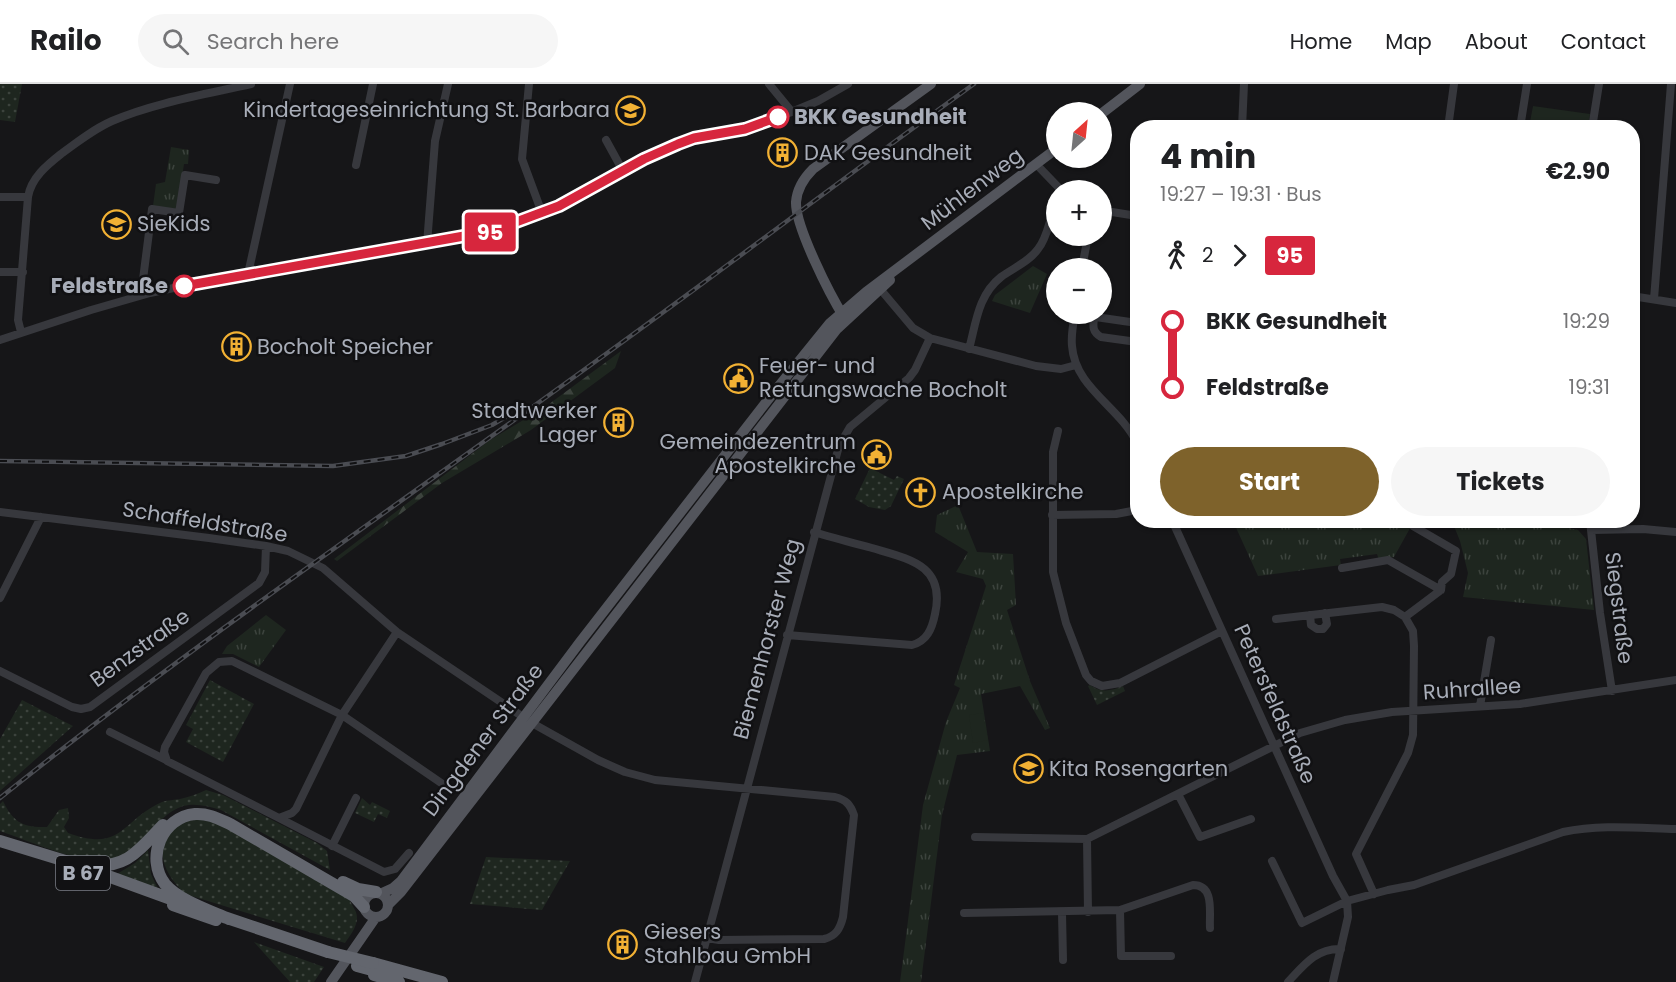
<!DOCTYPE html>
<meta charset="utf-8">
<style>
:root{--surface:#fff;--page:#f6f6f6;--text:#202124;--muted:#757577;--line:#e0e0e0;--accent:#7e622b}
body{margin:0;font-family:Poppins,sans-serif;background:var(--page);color:var(--text);height:100vh;display:flex;flex-direction:column;font-size:22px;white-space:nowrap}
*{box-sizing:border-box;margin:0}
p{font-size:20px;color:var(--muted)}
.icon{flex:none;width:33px;height:33px;fill:none;stroke:currentColor;stroke-width:2;stroke-linecap:round;stroke-linejoin:round}
.map{position:relative;flex:1;overflow:hidden}
.sheet{position:absolute;left:1130px;top:36px;width:510px;height:408px;display:flex;flex-direction:column;background:var(--surface);border-radius:24px;box-shadow:0 2px 4px #0004}
.sheet>*{flex:none}
.badge{padding:0 12px;border-radius:4px;font-size:21px;line-height:39px}
.needle{width:39px;rotate:27deg}
.tools{position:absolute;left:1046px;top:18px;display:grid;gap:12px}
.tools a{display:grid;place-items:center;width:66px;height:66px;border-radius:50%;background:var(--surface);box-shadow:0 2px 4px #0004;font-size:30px}
.map>.badge{position:absolute;translate:-50% -50%;box-shadow:0 0 0 3px #fff}
.legs{display:flex;align-items:center;gap:9px;height:66px;padding:0 30px;font-size:20px}
.legs p{margin-inline-start:auto}
.summary{display:flex;align-items:center;justify-content:space-between;height:102px;padding:0 30px}
h1{font-size:33px;font-weight:700;line-height:45px}
.cta{display:flex;gap:12px;margin-top:auto;padding:12px 30px}
.cta a{flex:1;height:69px;border-radius:36px;background:var(--accent);color:#fff;font-size:24px;font-weight:700;line-height:69px;text-align:center}
.cta a+a{background:var(--page);color:var(--text)}
ul{padding:0 30px;list-style:none}
li{display:flex;align-items:center;gap:21px;height:66px;font-size:22px}
li i{display:grid;place-items:center;width:9px;height:100%;margin:0 8px;background:currentColor}
li i::after{content:'';width:15px;height:15px;margin:-8px;border:4px solid;border-radius:50%;background:var(--surface)}
li p{margin-inline-start:auto}
li:first-child i{background:linear-gradient(#0000 50%,currentColor 0)}
li:last-child i{background:linear-gradient(currentColor 50%,#0000 0)}
header{display:flex;align-items:center;gap:36px;box-sizing:border-box;height:84px;padding:0 30px;background:var(--surface);border-bottom:2px solid var(--line)}
header strong{font-size:28px}
nav{display:flex;gap:33px;margin-inline-start:auto;font-size:21px}
.search{width:420px;height:54px;background:var(--page);display:flex;align-items:center;gap:15px;box-sizing:border-box;padding:0 21px;border-radius:33px;color:var(--muted);font-size:22px}
.map>svg:first-child{display:block}
.grass{fill:url(#grass-dots)}
.forest{fill:url(#forest-firs)}
.park{fill:url(#park-tufts)}
.garden{fill:#1e261f}
.lines{fill:none;stroke-linecap:round;stroke-linejoin:round}
.minor{stroke:#37383d;stroke-width:8}
.major{stroke:#53555c;stroke-width:10}
.highway{stroke:#63666e;stroke-width:12}
.rail-casing{stroke:#4a4c52;stroke-width:4.5}
.rail{stroke:#111113;stroke-width:2;stroke-dasharray:7;stroke-linecap:butt}
.highway-bridge{stroke:#63666e;stroke-width:12}
.line-1-casing{stroke:#fff;stroke-width:14}
.line-1{stroke:#d7263d;stroke-width:9}
.stop-1-dot{fill:#fff;stroke:#d7263d;stroke-width:3}
.labels{text-anchor:middle;stroke-width:5;stroke-linejoin:round;paint-order:stroke}
.shield{fill:#111113;stroke:#7b7e86;stroke-width:1.5}
.shield-label{font-size:20px;font-weight:bold;fill:#a8adb8}
.poi-label{font-size:21px;fill:#a8adb8;stroke:#111113;text-anchor:start}
.stop-label{font-size:21px;font-weight:bold;fill:#a8adb8;stroke:#111113;text-anchor:start}
.street-label{font-size:21px;fill:#a8adb8;stroke:#111113}
</style>
<header>
<strong>Railo</strong>
<div class="search"><svg class="icon" aria-label="search" viewBox="0 0 24 24"><circle cx="10" cy="10" r="6"/><path d="M15 15l6 6"/></svg>Search here</div>
<nav><a>Home</a><a>Map</a><a>About</a><a>Contact</a></nav>
</header>
<div class="map">
<svg width="1676" height="898" viewBox="0 0 1676 898">
<defs>
<pattern id="grass-dots" width="8" height="8" patternUnits="userSpaceOnUse" patternTransform="scale(1.5)"><rect width="8" height="8" fill="#1e261f"/><path d="M2 2h.1M6 6h.1" fill="none" stroke="#3c433d" stroke-width="1.8" stroke-linecap="round"/></pattern>
<pattern id="forest-firs" width="22" height="20" patternUnits="userSpaceOnUse" patternTransform="scale(1.5)"><rect width="22" height="20" fill="#1e261f"/><path d="M5 1l3.5 6h-7zM16 11l3.5 6h-7z" fill="#3c433d"/></pattern>
<pattern id="park-tufts" width="24" height="20" patternUnits="userSpaceOnUse" patternTransform="scale(1.5)"><rect width="24" height="20" fill="#1e261f"/><path d="M3 7l-1-3M5 7V3M7 7l1-3M15 17l-1-3M17 17v-4M19 17l1-3" fill="none" stroke="#3c433d"/></pattern>
</defs>
<rect width="100%" height="100%" fill="#161618"/>
<!-- grass -->
<path class="grass" d="M 0,0 L 22,0 L 15,38 L 0,36 Z
M 870,384 L 894,396 L 897,392 L 904,395 L 891,422 L 885,426 L 869,423 L 855,415 Z
M 210,596 L 254,620 L 223,678 L 186,658 L 193,645 L 186,641 Z
M 1090,601 C 1101,609 1111,607 1123,602 L 1125,607 L 1097,621 L 1088,602 Z
M 22,616 L 73,642 L 0,707 L 0,655 Z
M 206,706 L 223,711 L 317,759 L 327,767 L 330,786 L 221,726 C 210,723 200,720 189,721 C 157,724 141,774 102,778 C 84,780 20,754 0,747 L 0,720 L 3,717 C 13,738 23,744 47,743 L 59,726 L 68,724 L 69,734 L 64,743 L 68,749 C 123,769 121,736 162,718 C 168,716 174,716 180,715 C 189,713 198,710 206,706 Z
M 362,714 L 370,721 L 372,718 L 390,727 L 387,734 L 378,730 L 374,738 L 355,729 Z
M 187,736 L 208,736 L 235,746 L 350,812 C 350,819 352,820 355,826 C 361,838 352,849 345,859 L 185,810 C 168,793 152,770 172,747 C 175,743 183,740 187,736 Z
M 148,766 L 151,790 L 158,805 L 117,790 L 135,779 Z
M 486,773 L 570,777 L 542,826 L 470,820 Z
M 254,858 L 324,883 L 314,898 L 290,898 Z"/>
<!-- forest -->
<path class="forest" d="M 621,267 L 615,284 L 531,346 L 442,399 L 337,477 L 334,475 L 490,356 L 545,323 Z"/>
<!-- park -->
<path class="park" d="M 171,63 L 189,66 L 188,80 L 184,80 L 177,125 L 153,122 L 156,100 L 165,98 Z
M 1033,182 L 1047,190 L 1030,229 L 992,217 L 995,211 Z
M 958,421 L 977,468 L 1013,470 L 1016,521 L 1007,526 L 1030,597 L 1050,644 L 1045,646 L 1020,602 L 981,610 L 990,667 L 957,671 L 942,731 L 921,898 L 900,898 L 923,721 L 946,638 L 960,604 L 954,601 L 986,502 L 983,495 L 956,488 L 968,468 L 935,448 L 937,431 Z
M 1233,437 L 1414,437 L 1394,473 L 1379,476 L 1377,470 L 1340,475 L 1341,481 L 1258,492 Z
M 1452,437 L 1532,437 L 1578,446 L 1586,455 L 1594,526 L 1463,513 L 1468,489 L 1460,457 Z
M 266,531 L 286,546 L 259,583 L 233,570 L 222,570 L 227,562 Z"/>
<!-- garden -->
<path class="garden" d="M 1533,22 L 1590,30 L 1588,43 L 1529,43 Z
M 983,629 L 988,656 L 973,659 L 969,631 Z"/>
<g class="lines">
<!-- minor -->
<path class="minor" d="M 529,0 L 522,75 L 542,129
M 769,0 L 792,28
M 1243,39 L 1276,44
M 1242,44 L 1244,0
M 1448,44 L 1454,0
M 1520,44 L 1527,0
M 1592,44 L 1599,0
M 606,56 L 623,87
M 1036,80 L 1061,106
M 356,81 L 373,0
M 0,113 L 28,113
M 1101,129 L 1112,128 L 1137,132
M 427,160 L 435,57 L 448,0
M 1082,184 L 1088,152
M 0,188 L 23,188
M 248,190 L 290,0
M 881,206 L 913,244 L 930,254 L 1036,282 L 1061,285 L 1076,281
M 141,211 L 152,125 L 179,129 L 185,91 L 216,96
M 1632,212 L 1676,219
M 1654,215 L 1671,0
M 1075,230 C 1073,240 1071,252 1072,262 C 1075,304 1120,323 1137,359
M 1075,230 L 1137,239
M 1094,233 C 1093,242 1092,248 1101,253 L 1137,258
M 21,248 L 18,236 L 28,113 C 31,94 47,81 61,70 C 77,58 94,45 112,37 C 153,19 207,10 251,0
M 0,256 L 91,226 L 150,209 L 221,194 L 492,147 L 559,122 L 662,66 L 694,54 L 745,45 L 779,33 L 818,17 L 848,0
M 969,265 C 976,239 978,211 1001,193 C 1013,184 1029,178 1038,165 C 1048,153 1049,135 1056,121
M 1058,347 L 1053,368 L 1053,488 L 1066,539 L 1086,591 L 1091,597 L 1102,602 L 1120,599 L 1222,547
M 0,428 L 209,454 L 266,462 L 288,467 L 323,484 L 397,548 L 532,639 L 598,676 L 625,688 L 655,696 L 835,713 C 846,716 850,720 854,731 L 843,833 C 840,845 836,852 824,855 L 719,856 L 707,854
M 1052,431 L 1116,430 L 1137,426
M 1172,436 L 1333,792 L 1347,817 L 1348,833 L 1333,898
M 1590,436 L 1591,446 L 1643,445 L 1676,448
M 1413,442 L 1456,467 L 1451,490 L 1442,498 L 1441,506
M 1591,446 L 1600,529 L 1612,607
M 1342,484 L 1388,476 L 1441,506 L 1405,533 L 1413,547 L 1414,562 L 1413,651 L 1408,669 L 1356,770 L 1374,810
M 0,514 L 41,433
M 1310,531 L 1311,541 L 1317,545 L 1323,545 L 1327,540 L 1325,529
M 1276,535 L 1382,523 L 1394,526 L 1405,533
M 397,548 L 342,631 L 296,725 L 292,729 L 279,734 L 167,677 L 164,668 L 165,663 L 206,589 L 219,578 L 232,577 L 342,631 L 447,703
M 787,551 L 912,561 C 927,557 932,545 935,530 C 946,481 909,475 872,464 C 853,459 833,454 814,448
M 0,587 L 72,623 L 81,625 L 90,623 L 259,499 L 265,488 L 266,462
M 1480,622 L 1491,556
M 110,648 L 166,676
M 1178,710 L 1200,753 L 1251,735
M 279,734 L 384,788 L 395,785 L 409,769
M 975,753 L 1087,755 L 1300,649 L 1345,636 L 1392,628 L 1520,620 L 1676,596
M 1087,755 L 1088,828
M 332,762 L 356,714
M 1272,777 L 1302,839 L 1347,817 L 1388,806 L 1414,801 L 1563,748 C 1600,740 1638,744 1676,745
M 1120,826 L 1121,872 L 1171,872
M 964,829 L 1120,826 L 1193,801 C 1215,801 1209,829 1210,844
M 1062,829 L 1063,876
M 695,898 L 839,362 L 850,343 L 909,294 L 915,286 L 930,254
M 1288,898 C 1303,882 1316,864 1341,865"/>
<!-- major -->
<path class="major" d="M 1101,30 L 1140,0
M 844,233 C 830,211 795,142 796,118 C 797,105 804,94 813,85 L 931,0
M364 821a12 12 0 1 1 24 0a12 12 0 1 1-24 0Z
M 382,809 L 393,804 L 401,797 L 580,558 L 774,308 L 830,239 L 866,208 L 1056,65
M 389,820 L 401,808 L 837,245 L 890,196
M 331,898 L 376,833"/>
<!-- highway -->
<path class="highway" d="M 0,757 L 72,779 L 182,819
M 88,781 C 127,785 138,767 163,741
M 343,798 L 358,805 L 376,808
M 173,821 L 216,836
M 224,833 L 328,868
M 229,835 C 211,827 178,816 165,800 C 145,774 162,733 195,730 C 208,729 219,735 230,740 L 354,812 L 364,823
M 373,879 L 442,898
M 357,882 L 383,889
M 374,891 L 399,898"/>
<defs>
<path id="rail" d="M 0,377 L 333,382 L 406,372 L 442,360 L 492,341 L 509,331
M 0,714 C 191,561 394,424 592,280 C 720,188 846,92 974,0"/>
</defs>
<!-- rail casing -->
<use href="#rail" class="rail-casing"/>
<!-- rail -->
<use href="#rail" class="rail"/>
<!-- highway-bridge -->
<path class="highway-bridge" d="M 328,868 L 373,879"/>
</g>
<g class="lines">
<defs>
<path id="line-1" d="M 184,202 L 492,147 L 559,122 L 644,75 L 678,60 L 694,54 L 745,45 L 778,33"/>
</defs>
<!-- line-1 casing -->
<use href="#line-1" class="line-1-casing"/>
<!-- line-1 -->
<use href="#line-1" class="line-1"/>
</g>
<!-- icons -->
<defs>
<symbol id="school-ring" viewBox="-11 -11 22 22"><circle r="9.5" fill="#111113" stroke="#f2b134" stroke-width="1.5"/><path d="M0-5L7-2L0 1L-7-2ZM-4 1L0 2.5L4 1V4Q0 6-4 4Z" fill="#f2b134"/></symbol>
<symbol id="building-ring" viewBox="-11 -11 22 22"><circle r="9.5" fill="#111113" stroke="#f2b134" stroke-width="1.5"/><path d="M-4-6H4V6H1V3H-1V6H-4ZM-2.5-4.3h1.7v1.8h-1.7ZM.8-4.3h1.7v1.8H.8ZM-2.5-1h1.7V.8h-1.7ZM.8-1h1.7V.8H.8Z" fill="#f2b134"/></symbol>
<symbol id="civic-ring" viewBox="-11 -11 22 22"><circle r="9.5" fill="#111113" stroke="#f2b134" stroke-width="1.5"/><path d="M-.6-6.5H3V-4.5H.6V-3L4-1V1h2V6H-6V1h2V-1L-.6-3ZM-1.2 2.5V6h2.4V2.5Z" fill="#f2b134"/></symbol>
<symbol id="church-ring" viewBox="-11 -11 22 22"><circle r="9.5" fill="#111113" stroke="#f2b134" stroke-width="1.5"/><path d="M-1.2-6h2.4v3.5h3.3v2.4h-3.3V6h-2.4V-.1h-3.3v-2.4h3.3Z" fill="#f2b134"/></symbol>
</defs>
<g fill-rule="evenodd">
<use href="#school-ring" x="614" y="10" width="33" height="33"/>
<use href="#building-ring" x="766" y="52" width="33" height="33"/>
<use href="#school-ring" x="100" y="124" width="33" height="33"/>
<use href="#building-ring" x="220" y="246" width="33" height="33"/>
<use href="#civic-ring" x="722" y="278" width="33" height="33"/>
<use href="#building-ring" x="602" y="322" width="33" height="33"/>
<use href="#civic-ring" x="860" y="354" width="33" height="33"/>
<use href="#church-ring" x="904" y="392" width="33" height="33"/>
<use href="#school-ring" x="1012" y="668" width="33" height="33"/>
<use href="#building-ring" x="606" y="844" width="33" height="33"/>
</g>
<!-- markers -->
<g class="stop-1-dot">
<circle cx="778" cy="33" r="10"/>
<circle cx="184" cy="202" r="10"/>
</g>
<g class="labels">
<!-- shield labels -->
<rect class="shield" x="56" y="772" width="54" height="34" rx="4.5"/>
<g class="shield-label">
<text x="83" y="796">B 67</text>
</g>
<!-- poi labels -->
<g class="poi-label">
<text x="610" y="33" text-anchor="end">Kindertageseinrichtung St. Barbara</text>
<text x="804" y="76">DAK Gesundheit</text>
<text x="137" y="147">SieKids</text>
<text x="257" y="270">Bocholt Speicher</text>
<text x="759" y="289">Feuer- und<tspan x="759" dy="24">Rettungswache Bocholt</tspan></text>
<text x="597" y="334" text-anchor="end">Stadtwerker<tspan x="597" dy="24">Lager</tspan></text>
<text x="856" y="365" text-anchor="end">Gemeindezentrum<tspan x="856" dy="24">Apostelkirche</tspan></text>
<text x="942" y="415">Apostelkirche</text>
<text x="1049" y="692">Kita Rosengarten</text>
<text x="644" y="855">Giesers<tspan x="644" dy="24">Stahlbau GmbH</tspan></text>
</g>
<!-- stop labels -->
<g class="stop-label">
<text x="794" y="40">BKK Gesundheit</text>
<text x="168" y="209" text-anchor="end">Feldstraße</text>
</g>
<!-- street labels -->
<g class="street-label">
<text transform="translate(972 105) rotate(-37)" y="7">Mühlenweg</text>
<text transform="translate(205 438) rotate(9)" y="7">Schaffeldstraße</text>
<text transform="translate(1619 524) rotate(83)" y="7">Siegstraße</text>
<text transform="translate(767 555) rotate(-75)" y="7">Biemenhorster Weg</text>
<text transform="translate(140 564) rotate(-36)" y="7">Benzstraße</text>
<text transform="translate(1472 605) rotate(-4)" y="7">Ruhrallee</text>
<text transform="translate(1275 620) rotate(66)" y="7">Petersfeldstraße</text>
<text transform="translate(483 656) rotate(-53)" y="7">Dingdener Straße</text>
</g>
</g>
</svg>
<div class="tools">
<a><svg class="needle" viewBox="-14 -14 28 28"><path d="M0-13l5 13h-10z" fill="#e53935"/><path d="M0 13l5-13h-10z" fill="#757577"/></svg></a>
<a>+</a>
<a>−</a>
</div>
<b class="badge" style="left:490px;top:148px;background:#d7263d;color:#fff">95</b>
<section class="sheet">
<div class="summary"><div><h1>4 min</h1><p>19:27 – 19:31 · Bus</p></div><b>€2.90</b></div>
<div class="legs"><svg class="icon" aria-label="walk" viewBox="0 0 24 24"><circle cx="13" cy="4" r="2"/><path d="M13 8l-2 6 4 7M11 14l-3 7M7 12l3-4h3l4 4"/></svg>2<svg class="icon" aria-label="forward" viewBox="0 0 24 24"><path d="M9 5l7 7-7 7"/></svg><b class="badge" style="background:#d7263d;color:#fff">95</b></div>
<ul>
<li><i style="color:#d7263d"></i><b>BKK Gesundheit</b><p>19:29</p></li>
<li><i style="color:#d7263d"></i><b>Feldstraße</b><p>19:31</p></li>
</ul>
<div class="cta"><a>Start</a><a>Tickets</a></div>
</section>
</div>
